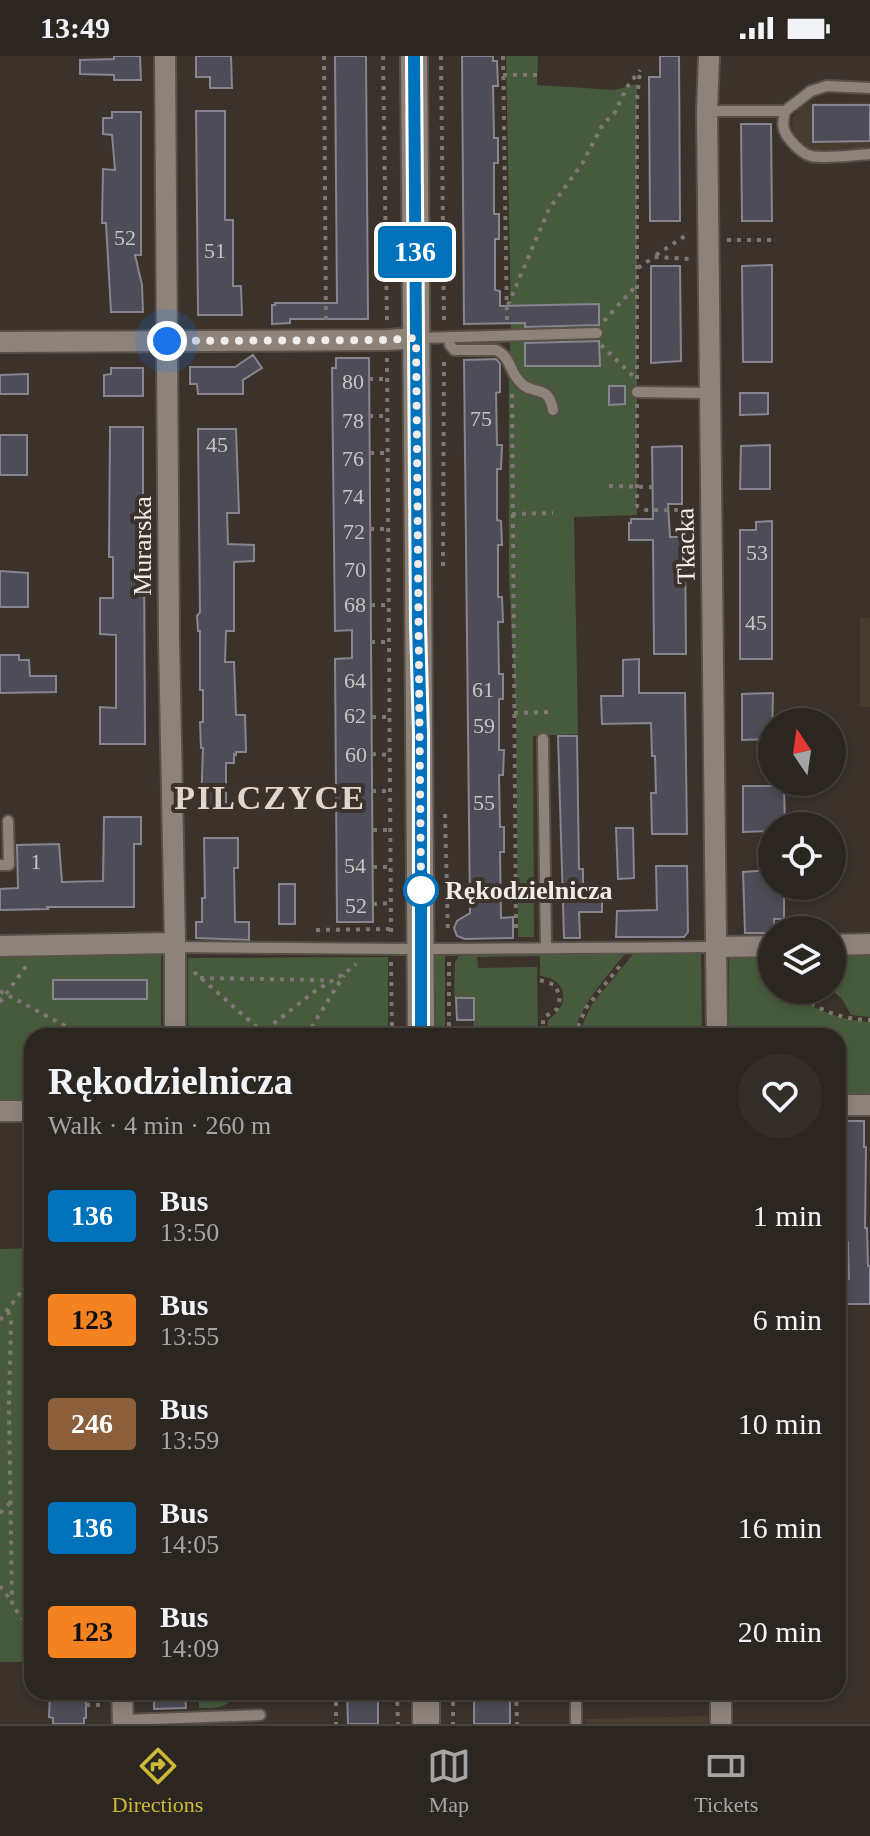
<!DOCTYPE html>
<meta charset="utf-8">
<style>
:root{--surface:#2c2620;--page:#342e29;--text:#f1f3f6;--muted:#a6a5a5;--line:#48433e;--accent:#cdb938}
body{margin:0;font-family:Georgia,serif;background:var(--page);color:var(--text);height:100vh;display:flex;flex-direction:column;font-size:30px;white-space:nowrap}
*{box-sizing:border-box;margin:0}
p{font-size:26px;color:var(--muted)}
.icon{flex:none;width:44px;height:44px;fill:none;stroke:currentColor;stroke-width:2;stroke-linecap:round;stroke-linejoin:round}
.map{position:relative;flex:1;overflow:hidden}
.side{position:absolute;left:24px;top:972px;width:822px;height:672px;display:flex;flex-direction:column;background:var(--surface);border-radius:24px;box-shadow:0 4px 12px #0003,0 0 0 2px var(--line)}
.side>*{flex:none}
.badge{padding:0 16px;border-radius:6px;font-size:28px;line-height:52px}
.needle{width:52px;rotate:347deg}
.controls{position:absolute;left:758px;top:652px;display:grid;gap:16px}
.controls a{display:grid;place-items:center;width:88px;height:88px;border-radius:50%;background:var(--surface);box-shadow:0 4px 12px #0003,0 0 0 2px var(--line);font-size:40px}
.you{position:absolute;width:40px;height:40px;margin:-20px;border:6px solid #fff;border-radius:50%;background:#1a73e8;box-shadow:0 0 0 12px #1a73e833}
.map>.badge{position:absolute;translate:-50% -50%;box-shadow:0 0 0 4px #fff}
.round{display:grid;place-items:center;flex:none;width:84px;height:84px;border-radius:42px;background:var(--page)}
.overview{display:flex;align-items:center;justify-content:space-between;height:136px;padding:0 24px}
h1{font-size:38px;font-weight:700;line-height:60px}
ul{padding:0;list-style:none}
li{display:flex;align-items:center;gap:24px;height:104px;padding:0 24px}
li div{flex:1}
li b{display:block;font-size:30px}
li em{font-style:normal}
li .badge{min-width:88px;font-weight:700;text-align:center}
.status{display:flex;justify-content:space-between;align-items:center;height:56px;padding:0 40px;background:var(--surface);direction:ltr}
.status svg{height:22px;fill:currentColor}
.dock{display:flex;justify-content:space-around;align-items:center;height:112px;border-top:2px solid var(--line);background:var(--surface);font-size:22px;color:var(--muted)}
.dock a{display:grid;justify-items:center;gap:4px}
.dock .selected{color:var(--accent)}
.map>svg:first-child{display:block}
.built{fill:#473c30}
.green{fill:#475b3c}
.building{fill:#4e4d57;stroke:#878590;stroke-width:2}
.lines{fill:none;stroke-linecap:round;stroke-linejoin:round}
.service-casing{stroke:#57514a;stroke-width:14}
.minor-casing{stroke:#57514a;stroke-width:24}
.tertiary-casing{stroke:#57514a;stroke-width:30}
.path{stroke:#7f7772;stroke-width:4;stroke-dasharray:4 6;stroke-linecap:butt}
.service{stroke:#8d837b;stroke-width:10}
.minor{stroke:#8d837b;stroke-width:20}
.tertiary{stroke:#8d837b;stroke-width:26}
.line-casing{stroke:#fff;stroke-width:18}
.line{stroke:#0072bc;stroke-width:12}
.walk{stroke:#f2ece8;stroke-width:8;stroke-dasharray:0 14.4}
.stop-dot{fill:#fff;stroke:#0072bc;stroke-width:4}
.labels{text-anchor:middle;stroke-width:8;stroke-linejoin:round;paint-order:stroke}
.number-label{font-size:22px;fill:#c9c4c4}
.street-label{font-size:26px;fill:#f2ece8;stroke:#3a322b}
.stop-label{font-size:26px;font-weight:bold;fill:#f2ece8;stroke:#3a322b;text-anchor:start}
.district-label{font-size:34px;font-weight:bold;letter-spacing:2px;fill:#e0d6cd;stroke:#3a322b}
</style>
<div class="status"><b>13:49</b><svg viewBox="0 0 49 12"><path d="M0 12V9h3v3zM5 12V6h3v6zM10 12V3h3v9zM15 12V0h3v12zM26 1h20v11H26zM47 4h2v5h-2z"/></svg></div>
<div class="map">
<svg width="870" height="1668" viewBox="0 0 870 1668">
<rect width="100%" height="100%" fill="#3a322b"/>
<!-- built -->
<path class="built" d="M 870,46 L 870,92 L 818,94 L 808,92 L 793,77 L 792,62 L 801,50 L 810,47 Z
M 860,562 L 870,562 L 870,651 L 860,651 Z
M 707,1660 L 708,1668 L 585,1668 L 585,1663 Z"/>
<!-- green -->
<path class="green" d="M 506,0 L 538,0 L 537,29 L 615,34 L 637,28 L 637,459 L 574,461 L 578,678 L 533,680 L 534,881 L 518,881 L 516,660 L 509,522 L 509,321 L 511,267 Z
M 161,893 L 161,980 L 32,980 L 32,1043 L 0,1043 L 0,896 Z
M 671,894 L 701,897 L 702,980 L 577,980 L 592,948 L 635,896 Z
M 832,894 L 870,894 L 870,961 L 851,959 L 842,943 L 832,934 Z
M 445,897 L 445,980 L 436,980 L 436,933 L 430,930 L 429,900 Z
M 476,897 L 626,897 C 604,923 583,947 572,980 L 546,980 L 548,964 C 570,950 569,923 540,920 L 540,900 L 477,901 L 478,912 L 537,911 L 538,980 L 473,980 L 474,942 L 454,942 L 455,906 L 459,900 Z
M 729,898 L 766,899 L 772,907 L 772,934 L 793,934 C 814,956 841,964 870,966 L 870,1037 L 838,1037 L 838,980 L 729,980 Z
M 388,901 L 388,980 L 188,980 L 188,902 Z
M 32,1192 L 32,1606 L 0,1606 L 0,1193 Z
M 199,1636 L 233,1636 C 230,1654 214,1652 199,1652 Z"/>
<!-- building -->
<path class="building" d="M 114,0 L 140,0 L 141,24 L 114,24 L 114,19 L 80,18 L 80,4 L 114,3 Z
M 196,0 L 231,0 L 232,32 L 210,32 L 210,21 L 196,21 Z
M 335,0 L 366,0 L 368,263 L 290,263 L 290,267 L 272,268 L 272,249 L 275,249 L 275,247 L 337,247 Z
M 462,0 L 493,0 L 493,5 L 497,5 L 498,30 L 493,30 L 494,82 L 498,82 L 498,107 L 494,107 L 494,158 L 499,158 L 499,183 L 495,183 L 495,234 L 500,235 L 500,250 L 599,248 L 599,269 L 525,271 L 525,267 L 464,268 Z
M 660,0 L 679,0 L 680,165 L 650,165 L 649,21 L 660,21 Z
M 813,49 L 870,49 L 870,85 L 813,86 Z
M 196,55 L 225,55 L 225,164 L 233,164 L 233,230 L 241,230 L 242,259 L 198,259 Z
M 112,56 L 141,56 L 141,199 L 135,199 L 142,229 L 143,256 L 111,256 L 106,167 L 102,167 L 103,113 L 115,114 L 112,79 L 103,78 L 103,62 L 112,62 Z
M 741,68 L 771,68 L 772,165 L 742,165 Z
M 772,209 L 772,306 L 743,306 L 742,210 Z
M 651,210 L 680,210 L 681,305 L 651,307 Z
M 599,285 L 600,310 L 525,310 L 525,287 Z
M 253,299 L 262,312 L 243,324 L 243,338 L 198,338 L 197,328 L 190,328 L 190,311 L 235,311 Z
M 336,302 L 369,302 L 373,866 L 337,866 L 335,603 L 352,602 L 352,574 L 335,575 L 332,312 L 336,312 Z
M 496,303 L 500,308 L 500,336 L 496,337 L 497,389 L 502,389 L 501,413 L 497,413 L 497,464 L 501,465 L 502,489 L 498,489 L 498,541 L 502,541 L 503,566 L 498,566 L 499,618 L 503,618 L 503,643 L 499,643 L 499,694 L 504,694 L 503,719 L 499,719 L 500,771 L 504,771 L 504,796 L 500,796 L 501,862 L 513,861 L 513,882 L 465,883 L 457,880 L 454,872 L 457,865 L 470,857 L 464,304 Z
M 111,312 L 143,312 L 143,340 L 104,340 L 104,319 L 111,318 Z
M 28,318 L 28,338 L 0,338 L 0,319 Z
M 609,330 L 625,330 L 625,348 L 609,349 Z
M 740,337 L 768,337 L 768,358 L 740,359 Z
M 110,371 L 143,371 L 143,445 L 152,451 L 143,458 L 141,488 L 144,488 L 145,688 L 100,688 L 100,651 L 116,652 L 116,579 L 100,578 L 100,542 L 113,542 L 113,501 L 109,501 Z
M 198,373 L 236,373 L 239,457 L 227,457 L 228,488 L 254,489 L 254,505 L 234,506 L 234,575 L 226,575 L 225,606 L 234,606 L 236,659 L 245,659 L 246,696 L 236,696 L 236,699 L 234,698 L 234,707 L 226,707 L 226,752 L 201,751 L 203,692 L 201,692 L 200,666 L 203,666 L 203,634 L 200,634 L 200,575 L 198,575 L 197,560 L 200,556 Z
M 0,379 L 27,379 L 27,419 L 0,419 Z
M 770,389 L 770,433 L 740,433 L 741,390 Z
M 682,390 L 682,448 L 668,448 L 670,481 L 685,481 L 686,598 L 654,598 L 653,484 L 629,484 L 629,467 L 631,467 L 631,463 L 653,463 L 652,391 Z
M 772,465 L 772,603 L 740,603 L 740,474 L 756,474 L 756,466 Z
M 0,515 L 28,517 L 28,551 L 0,551 Z
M 0,599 L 19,599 L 19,604 L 29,604 L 30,620 L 56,620 L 56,636 L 0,637 Z
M 639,603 L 639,637 L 685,637 L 687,778 L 652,778 L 651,737 L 656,737 L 655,700 L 652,700 L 651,667 L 602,668 L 601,640 L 623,640 L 623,604 Z
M 773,637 L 772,683 L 742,684 L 742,638 Z
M 558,680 L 577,680 L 579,813 L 583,813 L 583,838 L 602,838 L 602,856 L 579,856 L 580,882 L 564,882 Z
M 743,730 L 784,730 L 785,767 L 774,767 L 772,775 L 743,776 Z
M 104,761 L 141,761 L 141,788 L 134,788 L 134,851 L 47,851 L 48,853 L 0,854 L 0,833 L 18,832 L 17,789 L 59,788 L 62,826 L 103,825 Z
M 616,772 L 633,772 L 634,822 L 618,823 Z
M 204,782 L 238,782 L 238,812 L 234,812 L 235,866 L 249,866 L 249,884 L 196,882 L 196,866 L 202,866 L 202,842 L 205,842 Z
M 656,810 L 687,810 L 688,876 L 684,881 L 616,881 L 617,855 L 657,854 Z
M 772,814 L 772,830 L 784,830 L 784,863 L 774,863 L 775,874 L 772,874 L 772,877 L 745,877 L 743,816 Z
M 279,828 L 295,828 L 295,868 L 279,868 Z
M 53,924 L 147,924 L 147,943 L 53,943 Z
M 456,942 L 474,942 L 474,964 L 457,964 Z
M 838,1065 L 864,1065 L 864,1091 L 866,1091 L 865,1172 L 867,1172 L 868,1210 L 870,1210 L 870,1248 L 843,1248 L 844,1224 L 849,1223 L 848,1186 L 844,1185 L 842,1089 L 838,1089 Z
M 50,1636 L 86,1636 L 86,1662 L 84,1662 L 84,1668 L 53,1668 L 53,1662 L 49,1661 Z
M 154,1636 L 185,1636 L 186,1652 L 154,1653 Z
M 347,1636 L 378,1636 L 378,1668 L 348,1668 Z
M 474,1636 L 510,1636 L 510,1668 L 474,1668 Z"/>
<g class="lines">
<defs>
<path id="service" d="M 707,55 L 785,55 L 811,35 L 827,30 L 870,32
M 785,55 C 782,68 782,75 791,85 C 797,92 803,98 811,100 C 828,103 853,99 870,98
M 449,281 L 450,289 L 454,294 L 496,294 C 510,300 510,316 520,326 C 533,341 548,326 553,354
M 419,282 L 597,277
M 637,336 L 709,337
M 543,683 L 546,891
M 0,809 L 9,809 L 8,765
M 175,891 L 411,893
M 429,893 L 715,891
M 123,1664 L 260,1659
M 576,1668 L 576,1636"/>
<path id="minor" d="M 165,0 L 169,584 L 175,887 L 175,980
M 709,0 L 707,55 L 717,980
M 0,286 L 387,284 L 416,282
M 832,889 L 870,888
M 0,890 L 175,887
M 715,891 L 772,890
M 838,1049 L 870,1049
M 0,1055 L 32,1055
M 122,1636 L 123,1668
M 721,1636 L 721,1668"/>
<path id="tertiary" d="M 414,0 C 416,327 420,653 421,980
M 426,1636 L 426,1668"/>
</defs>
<!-- service casing -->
<use href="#service" class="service-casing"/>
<!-- minor casing -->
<use href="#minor" class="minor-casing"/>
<!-- tertiary casing -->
<use href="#tertiary" class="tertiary-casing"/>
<!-- path -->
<path class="path" d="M 324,0 L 326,266
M 383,0 L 387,266
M 441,0 L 444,266
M 503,0 L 507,268
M 503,19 L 537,19
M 727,184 L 776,184
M 656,199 L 688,178
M 638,212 L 654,201 L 691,203
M 508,249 L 549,153 L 582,108 L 603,68 L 614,58 L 627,31 L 640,14
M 604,265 L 636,230
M 601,289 L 635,322
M 387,302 L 391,878
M 369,323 L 386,323
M 637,323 L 637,45 L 640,14
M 512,338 L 516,877
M 637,348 L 637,450 L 646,454 L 693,454
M 369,360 L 388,360
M 370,397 L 389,397
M 609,430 L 652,431
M 512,458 L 553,457
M 370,473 L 389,473
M 443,510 L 444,302
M 371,549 L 388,549
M 371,586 L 389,586
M 514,657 L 552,656
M 372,661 L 389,661
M 372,698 L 390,699
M 372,735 L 390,735
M 445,758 L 448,878
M 373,774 L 390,774
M 373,811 L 391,811
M 373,848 L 391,847
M 316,874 L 391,873
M 391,906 L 392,980
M 449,906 L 449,980
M 194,916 L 267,980
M 200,922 L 320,924 L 330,926
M 540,924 L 555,929 L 560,941 L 557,953 L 543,962 L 543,980
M 796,934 C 815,954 843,964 870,964
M 0,935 L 84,980
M 0,946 L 27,909
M 258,980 L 315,935 L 345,917 L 356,908
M 306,980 L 344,919
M 574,980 L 586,952 L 623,906
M 8,1255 L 11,1266 L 9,1350 L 12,1547 L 20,1560 L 32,1570
M 0,1264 L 32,1221
M 0,1457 L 12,1445
M 0,1530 L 11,1545
M 197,1636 L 197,1646
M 336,1636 L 336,1668
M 397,1636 L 398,1668
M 453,1636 L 453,1668
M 516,1636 L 517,1668
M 86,1649 L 104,1649"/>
<!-- service -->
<use href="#service" class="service"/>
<!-- minor -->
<use href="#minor" class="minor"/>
<!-- tertiary -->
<use href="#tertiary" class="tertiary"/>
</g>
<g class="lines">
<defs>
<path id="line" d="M 414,0 L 418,569 L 421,678 L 421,980"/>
</defs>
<!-- line casing -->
<use href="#line" class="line-casing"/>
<!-- line -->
<use href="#line" class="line"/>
<!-- walk -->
<path class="walk" d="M 167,285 L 387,284 L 416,282 L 421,834"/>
</g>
<!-- markers -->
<circle class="stop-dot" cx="421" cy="834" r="16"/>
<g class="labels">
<!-- number labels -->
<g class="number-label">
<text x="125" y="189">52</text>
<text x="215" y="202">51</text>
<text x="353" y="333">80</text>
<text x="481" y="370">75</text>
<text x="353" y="372">78</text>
<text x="217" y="396">45</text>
<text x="353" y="410">76</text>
<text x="353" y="448">74</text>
<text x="354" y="483">72</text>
<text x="757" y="504">53</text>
<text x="355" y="521">70</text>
<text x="355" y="556">68</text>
<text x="756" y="574">45</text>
<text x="355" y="632">64</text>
<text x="483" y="641">61</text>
<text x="355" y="667">62</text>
<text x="484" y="677">59</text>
<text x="356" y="706">60</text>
<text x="484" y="754">55</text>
<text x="36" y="813">1</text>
<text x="355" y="817">54</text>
<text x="356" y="857">52</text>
</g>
<!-- street labels -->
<g class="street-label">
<text transform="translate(142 490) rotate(-90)" y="9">Murarska</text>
<text transform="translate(685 490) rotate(-91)" y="9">Tkacka</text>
</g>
<!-- stop labels -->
<g class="stop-label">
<text x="445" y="843">Rękodzielnicza</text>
</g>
<!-- district labels -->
<g class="district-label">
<text x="270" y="753">PILCZYCE</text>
</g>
</g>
</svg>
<div class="controls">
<a><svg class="needle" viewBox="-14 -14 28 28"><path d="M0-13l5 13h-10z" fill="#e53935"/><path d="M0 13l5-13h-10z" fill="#a6a5a5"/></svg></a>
<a><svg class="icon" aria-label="locate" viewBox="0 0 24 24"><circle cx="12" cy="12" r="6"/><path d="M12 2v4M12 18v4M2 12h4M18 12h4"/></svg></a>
<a><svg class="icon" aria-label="layers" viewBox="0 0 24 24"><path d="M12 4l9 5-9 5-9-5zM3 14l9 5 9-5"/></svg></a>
</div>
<div class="you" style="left:167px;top:285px"></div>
<b class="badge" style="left:415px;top:196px;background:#0072bc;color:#fff">136</b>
<section class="side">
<div class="overview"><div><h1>Rękodzielnicza</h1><p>Walk · 4 min · 260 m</p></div><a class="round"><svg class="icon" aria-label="heart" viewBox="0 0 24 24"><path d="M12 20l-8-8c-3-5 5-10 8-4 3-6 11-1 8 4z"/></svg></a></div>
<ul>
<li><span class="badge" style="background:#0072bc;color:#fff">136</span><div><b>Bus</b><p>13:50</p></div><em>1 min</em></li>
<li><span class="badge" style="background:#f58220;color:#111">123</span><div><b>Bus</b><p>13:55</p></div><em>6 min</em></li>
<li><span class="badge" style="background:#8b5e3c;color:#fff">246</span><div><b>Bus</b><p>13:59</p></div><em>10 min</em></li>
<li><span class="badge" style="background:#0072bc;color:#fff">136</span><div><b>Bus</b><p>14:05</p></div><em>16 min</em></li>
<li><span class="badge" style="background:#f58220;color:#111">123</span><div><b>Bus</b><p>14:09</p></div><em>20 min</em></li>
</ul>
</section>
</div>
<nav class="dock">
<a class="selected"><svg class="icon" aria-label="directions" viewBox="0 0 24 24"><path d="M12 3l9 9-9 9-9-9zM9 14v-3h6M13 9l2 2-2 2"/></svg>Directions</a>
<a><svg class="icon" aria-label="map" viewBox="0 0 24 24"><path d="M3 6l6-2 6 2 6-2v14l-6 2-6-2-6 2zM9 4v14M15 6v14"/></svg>Map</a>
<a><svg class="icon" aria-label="tickets" viewBox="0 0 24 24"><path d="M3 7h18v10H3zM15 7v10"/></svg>Tickets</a>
</nav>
